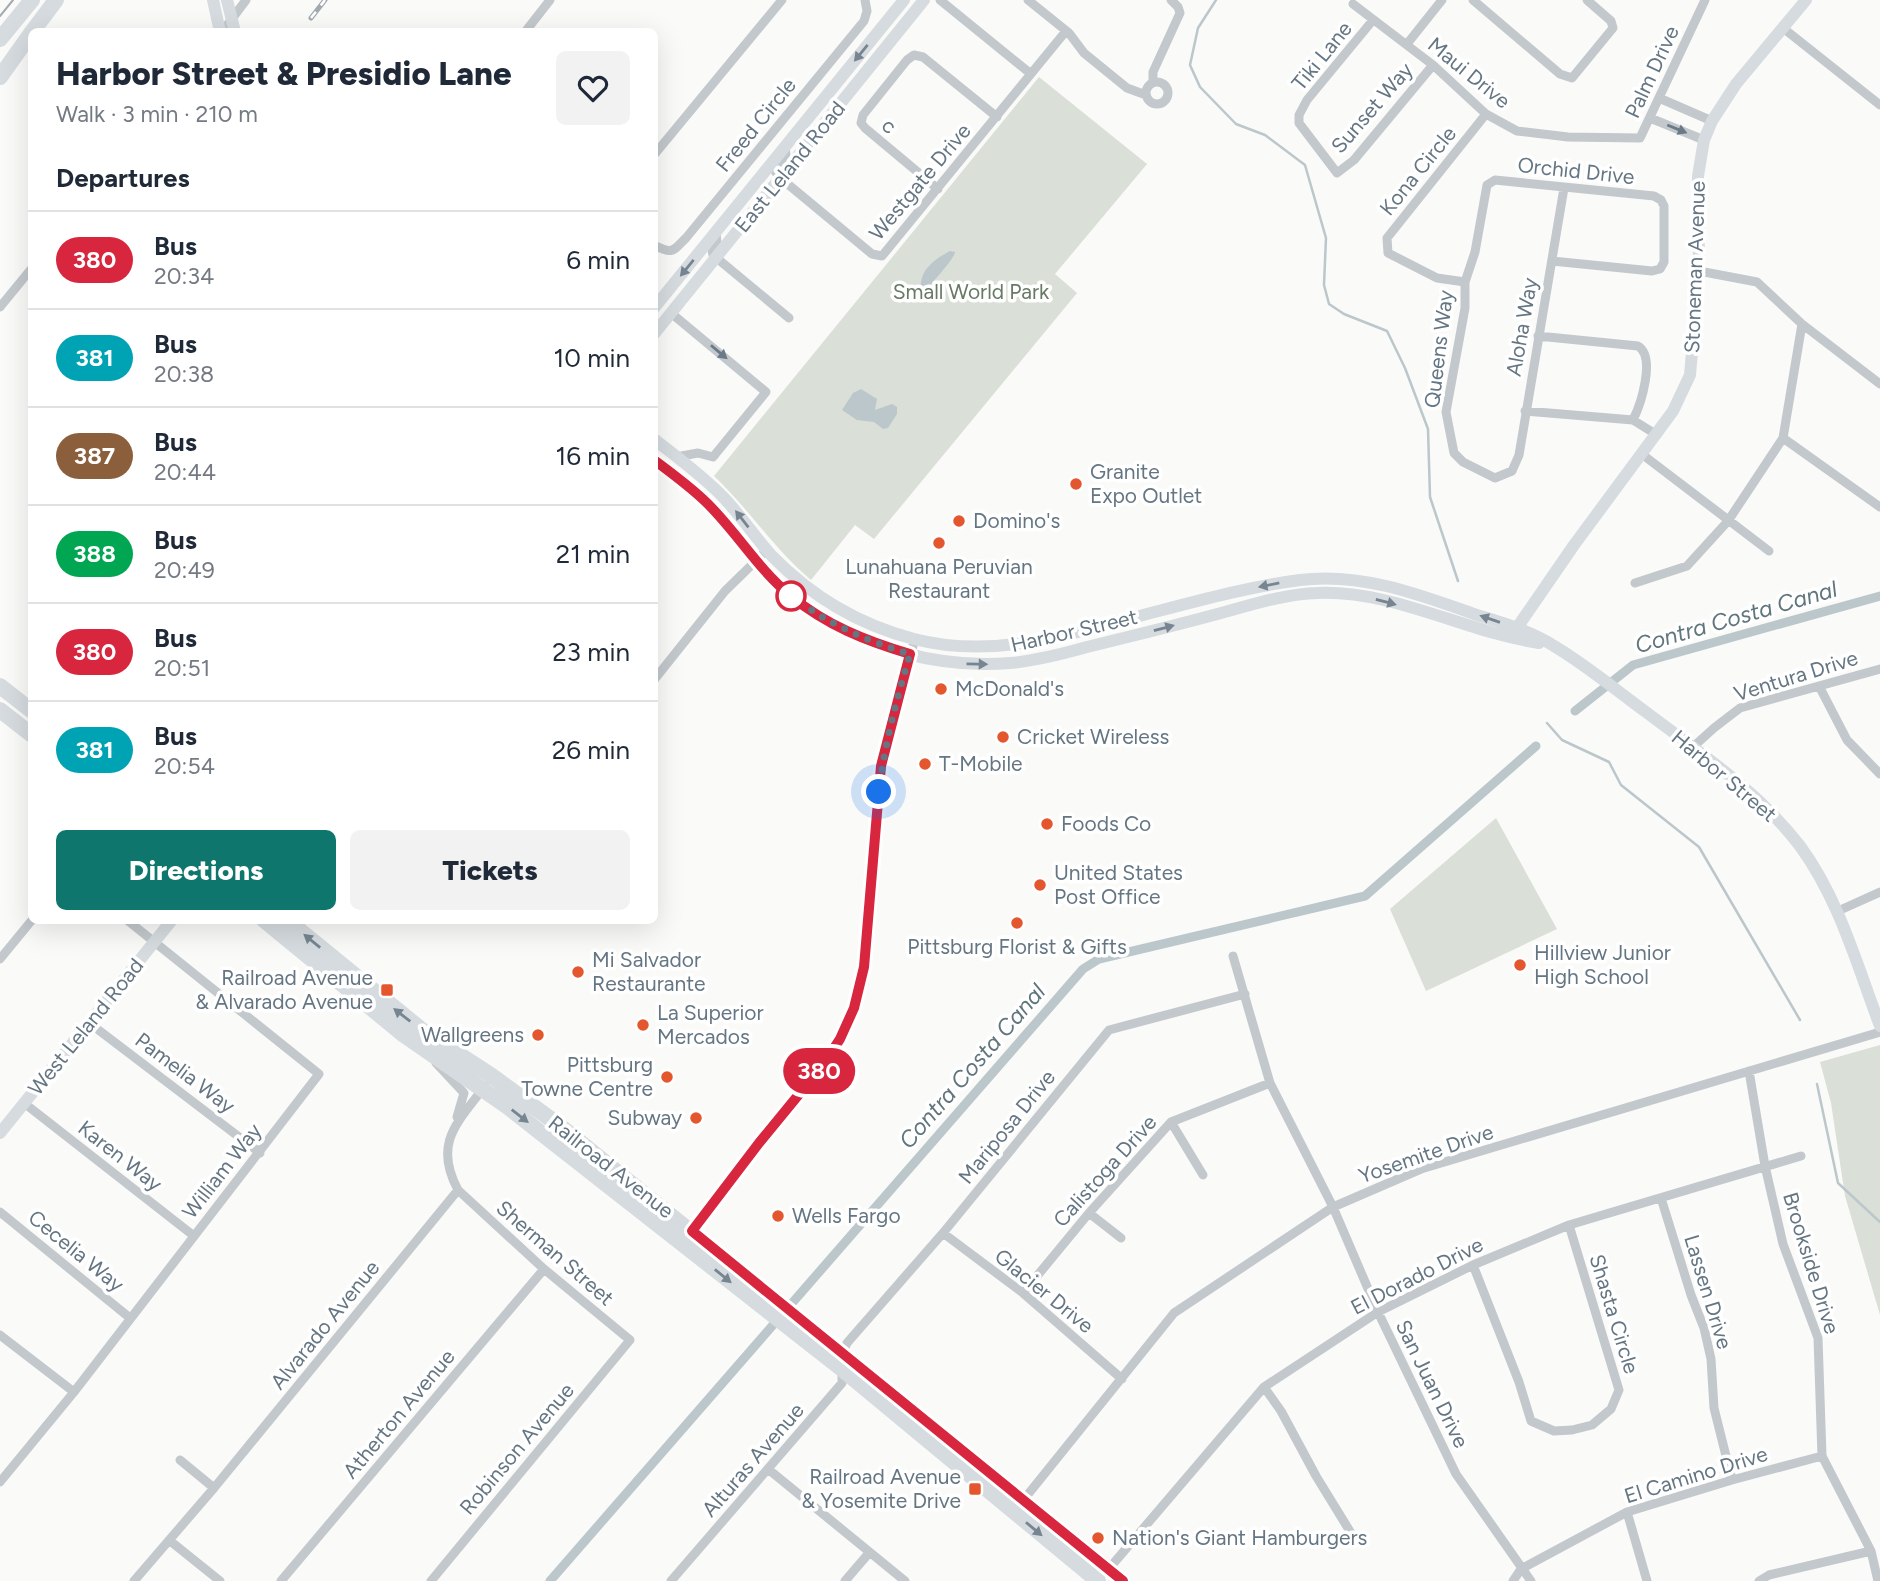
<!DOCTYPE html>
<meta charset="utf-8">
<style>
:root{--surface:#fff;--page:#f2f2f3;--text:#1f2937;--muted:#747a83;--line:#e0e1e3;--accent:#0f766e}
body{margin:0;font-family:Figtree,sans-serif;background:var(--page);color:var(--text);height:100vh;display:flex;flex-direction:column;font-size:26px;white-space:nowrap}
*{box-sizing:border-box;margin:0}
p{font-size:23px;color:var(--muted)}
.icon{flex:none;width:38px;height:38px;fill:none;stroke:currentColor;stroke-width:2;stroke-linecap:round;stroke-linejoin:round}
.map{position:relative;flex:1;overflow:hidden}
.side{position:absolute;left:28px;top:28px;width:630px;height:896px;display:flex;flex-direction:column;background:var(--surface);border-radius:10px;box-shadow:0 7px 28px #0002}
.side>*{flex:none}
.badge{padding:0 14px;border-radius:23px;font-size:24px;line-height:46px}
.you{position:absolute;width:35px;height:35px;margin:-18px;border:5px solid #fff;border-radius:50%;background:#1a73e8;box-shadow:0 0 0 10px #1a73e833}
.map>.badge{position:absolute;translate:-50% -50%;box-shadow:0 0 0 4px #fff}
h2{padding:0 28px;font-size:26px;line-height:63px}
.round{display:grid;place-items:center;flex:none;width:74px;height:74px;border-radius:10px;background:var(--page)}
.head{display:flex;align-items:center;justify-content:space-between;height:119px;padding:0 28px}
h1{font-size:33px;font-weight:800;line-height:52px}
.cta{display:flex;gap:14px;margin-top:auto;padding:14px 28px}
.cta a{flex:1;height:80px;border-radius:10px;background:var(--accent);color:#fff;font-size:28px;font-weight:800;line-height:80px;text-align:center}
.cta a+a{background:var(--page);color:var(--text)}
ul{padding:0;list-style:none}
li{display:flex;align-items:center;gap:21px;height:98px;padding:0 28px;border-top:2px solid var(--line)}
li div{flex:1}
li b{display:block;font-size:26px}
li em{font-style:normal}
li .badge{min-width:77px;font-weight:700;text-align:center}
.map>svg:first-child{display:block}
.green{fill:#dadfd7}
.water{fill:#bbc7cb}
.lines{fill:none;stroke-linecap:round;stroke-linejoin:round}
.stream{stroke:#bbc7cb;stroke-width:2.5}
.canal{stroke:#bbc7cb;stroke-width:9}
.street{stroke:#c3c8cc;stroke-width:9}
.secondary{stroke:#d6dbdf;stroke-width:12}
.highway{stroke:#d6dbdf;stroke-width:16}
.tram{stroke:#a2aab0;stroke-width:2}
.rail-casing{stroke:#a2aab0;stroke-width:5}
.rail{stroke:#fff;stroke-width:2.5;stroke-dasharray:8;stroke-linecap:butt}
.oneway{fill:#768591}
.oneway2{fill:#6a7a87}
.line-casing{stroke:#fff;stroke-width:16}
.line{stroke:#d7263d;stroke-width:10}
.walk{stroke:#657683;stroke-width:7;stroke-dasharray:0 12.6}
.poi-dot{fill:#e4572e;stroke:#fff;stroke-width:2.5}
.stop-dot{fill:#fff;stroke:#d7263d;stroke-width:3.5}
.labels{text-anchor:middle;stroke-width:7;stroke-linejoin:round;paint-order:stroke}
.street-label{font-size:21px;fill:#657683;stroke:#fff}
.park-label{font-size:21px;fill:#687a64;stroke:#fff}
.poi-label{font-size:21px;fill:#657683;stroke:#fff;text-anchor:start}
.water-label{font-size:23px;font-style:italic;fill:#60757c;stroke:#fff}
</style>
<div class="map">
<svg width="1880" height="1581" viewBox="0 0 1880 1581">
<rect width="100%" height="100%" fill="#fafaf8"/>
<!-- green -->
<path class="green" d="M 1039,77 L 1147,164 L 1055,274 L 1077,293 L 874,539 L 855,525 L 811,580 C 774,549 749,509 714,476 Z
M 1496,818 L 1557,929 L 1426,991 L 1390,909 Z
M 1880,1045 L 1880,1315 L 1845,1196 L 1831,1103 L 1820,1062 Z"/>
<!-- water -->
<path class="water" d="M 950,251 L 955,252 C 954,259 935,279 928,288 L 921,289 C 919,270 935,259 950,251 Z
M 861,389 L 877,399 L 875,410 L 892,404 L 897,407 L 897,414 L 888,428 L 883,429 L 874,422 L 857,420 L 842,410 L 853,393 Z"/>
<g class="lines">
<!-- stream -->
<path class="stream" d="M 1216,0 L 1198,28 L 1190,65 L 1200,87 L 1236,124 L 1265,135 L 1305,165 L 1326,238 L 1324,285 L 1329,304 L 1344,314 L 1387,331 L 1405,368 L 1428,429 L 1430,497 L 1458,581
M 1547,723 L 1562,740 L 1609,762 L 1621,785 L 1699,847 L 1800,1020
M 1817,1084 L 1838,1183 L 1880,1222"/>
<!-- canal -->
<path class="canal" d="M 1575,711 L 1633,665 L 1880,596
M 550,1581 L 1083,969 L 1099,959 L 1365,896 L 1536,746"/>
<!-- street -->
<path class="street" d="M 940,0 L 1031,74
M 1028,0 L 1069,33 L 1084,53 L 1127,88 L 1146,95
M 1473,0 L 1560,74 L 1572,78 L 1613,28 L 1611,21 L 1587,0
M 1353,4 L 1433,65 L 1486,114 L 1517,131 L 1568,137 L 1640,138 L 1705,0
M 1373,20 L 1307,100 L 1299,115 L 1299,123 L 1337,173 L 1354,160 L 1433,65
M 1783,28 L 1880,105
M 222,32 L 246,0
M 525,32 L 550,0
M 1407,44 L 1442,0
M1146 93a11 11 0 1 1 22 0a11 11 0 1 1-22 0Z
M 1153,82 L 1153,72 L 1180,13 L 1178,7 L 1171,0
M 1659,98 L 1712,121
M 1650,118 L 1704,140
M 785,148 L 786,155 L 775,171 L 778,176 L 872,254 L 882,256 L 1066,31
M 654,155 L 782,0
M 938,189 L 865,128 L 861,123 L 863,115 L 907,60 L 914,55 L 923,57 L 997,117
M 716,232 L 717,244 L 712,250 L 713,255 L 789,318
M 654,245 C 673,255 673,251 686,238 L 864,21 L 867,11 L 865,0
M 1552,261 L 1652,271 L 1660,269 L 1664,262 L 1664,206 L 1661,200 L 1654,196 L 1495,180 L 1487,185 L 1475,252 L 1465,282 L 1465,308 L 1446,412 L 1454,453 L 1463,462 L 1495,478 L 1512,471 L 1519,455 L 1564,188
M 1699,271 L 1757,282 L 1802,324 L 1880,384
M 1465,282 L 1437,278 L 1388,253 L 1387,238 L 1486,114
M 0,307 L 32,268
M 671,313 L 766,392 L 713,457
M 1538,336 L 1638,346 C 1656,357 1641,404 1633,420
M 1525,411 L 1633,420 L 1657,435
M 1783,438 L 1880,507
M 1643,455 L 1769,551
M 676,457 L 698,453 L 713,457
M 1635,583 L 1687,566 L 1728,521 L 1783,438 L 1802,324
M 654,680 L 725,591 L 767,550
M 1819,686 L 1847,740 L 1880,774
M 1693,747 L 1714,728 L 1740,708 L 1880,669
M 1838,911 L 1880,892
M 1233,956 L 1270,1083 L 1333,1207 L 1378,1312 L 1456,1474 L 1531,1581
M 0,959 L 32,920
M 88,1022 L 260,1153
M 436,1063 L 464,1093 L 457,1117
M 1749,1071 L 1765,1166 L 1783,1244 L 1818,1338 L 1822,1456 L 1871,1551 L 1878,1581
M 24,1103 L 194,1236
M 1171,1122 L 1203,1175
M 1661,1198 L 1691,1295 L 1704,1328 L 1711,1359 L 1714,1408 L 1732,1480
M 0,1212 L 130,1318
M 1089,1213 L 1121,1238
M 943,1233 L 1023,1293 L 1122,1379
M 690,1234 L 759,1143 L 823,1065 L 840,1039 L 854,1008 L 864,967 L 881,767 L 891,723 L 915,639
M 1473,1265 L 1519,1382 L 1531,1421 L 1554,1431 L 1572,1430 L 1592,1425 L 1611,1409 L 1619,1390 L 1569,1225
M 1023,1293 L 1089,1213 L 1171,1122 L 1270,1083
M 0,1335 L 74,1392
M 842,1355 L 847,1343 L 943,1233 L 1109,1030 L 1245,994
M 1264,1387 L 1281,1411 L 1316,1476 L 1351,1533
M 180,1460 L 214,1488
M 768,1469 L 905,1581
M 0,1482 L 74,1392 L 319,1074 L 127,920
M 1021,1503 L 1174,1313 L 1333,1207 L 1421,1169 L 1880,1032
M 1627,1512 L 1647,1581
M 169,1540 L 220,1581
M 1107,1571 L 1264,1387 L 1378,1312 L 1473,1265 L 1569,1225 L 1801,1156
M 134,1581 L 214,1488 L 458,1190 C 433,1143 457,1123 485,1086
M 281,1581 L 544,1269
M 431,1581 L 630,1340 L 544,1269 L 458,1190
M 671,1581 L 842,1383 L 842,1369
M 845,1581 L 869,1553
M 1513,1581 L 1521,1569 L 1627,1512 L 1732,1480 L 1822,1456
M 1759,1581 L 1769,1575 L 1871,1551"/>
<!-- secondary -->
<path class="secondary" d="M 213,0 L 220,32
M 227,0 L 235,32
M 654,308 L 904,0
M 654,334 L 924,0
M 654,439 C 678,458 703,476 724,498 C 741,516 755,537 772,556 C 811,596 860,625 914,639 C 984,657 1048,640 1116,622 C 1176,607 1238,588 1300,580 C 1361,572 1421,595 1477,615 C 1503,623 1531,631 1554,646 C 1586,665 1616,690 1646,712 C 1700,753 1759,792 1800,846 C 1839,899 1857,965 1880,1026
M 654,460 C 674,475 695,489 711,507 C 743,542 766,578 805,607 C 863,648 939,669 1010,663 C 1036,661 1062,654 1087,647 C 1128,637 1169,627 1210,616 C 1245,607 1281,594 1318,593 C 1394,590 1465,632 1539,643
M 1512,635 L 1574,545 L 1673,411 L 1690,375 L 1699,271 L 1698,176 L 1704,140 L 1712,121 L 1736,84 L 1806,0
M 0,1133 L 172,920"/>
<!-- highway -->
<path class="highway" d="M 32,32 L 56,0
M 0,39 L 32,0
M 0,77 L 32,32
M 0,686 L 32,711
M 0,710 L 32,735
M 264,920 L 404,1035 L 508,1107 L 842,1369 L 1098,1581
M 287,920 L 423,1031 L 492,1076 L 560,1126 L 1123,1581"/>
<!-- tram -->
<path class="tram" d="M 0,16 L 13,0"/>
<defs>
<path id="rail" d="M 311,18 L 325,0"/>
</defs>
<!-- rail casing -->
<use href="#rail" class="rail-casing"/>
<!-- rail -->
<use href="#rail" class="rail"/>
</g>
<!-- one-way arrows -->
<defs><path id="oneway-solid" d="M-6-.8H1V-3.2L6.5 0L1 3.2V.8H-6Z" transform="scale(1.75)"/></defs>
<g class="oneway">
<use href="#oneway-solid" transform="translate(861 53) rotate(129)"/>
<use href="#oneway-solid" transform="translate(687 268) rotate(129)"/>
<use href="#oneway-solid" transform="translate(742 519) rotate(-128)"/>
<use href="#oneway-solid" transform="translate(1269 585) rotate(169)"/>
<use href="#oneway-solid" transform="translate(1386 602) rotate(15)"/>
<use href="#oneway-solid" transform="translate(1490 619) rotate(-161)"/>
<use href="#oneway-solid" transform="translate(1164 628) rotate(-15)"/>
<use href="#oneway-solid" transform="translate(977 664) rotate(1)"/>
<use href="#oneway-solid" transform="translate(312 941) rotate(-141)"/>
<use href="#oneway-solid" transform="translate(402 1015) rotate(-142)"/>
<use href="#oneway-solid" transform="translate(520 1116) rotate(38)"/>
<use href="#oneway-solid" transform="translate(723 1276) rotate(39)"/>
<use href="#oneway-solid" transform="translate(1034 1529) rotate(40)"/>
</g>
<g class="oneway2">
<use href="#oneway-solid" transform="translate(1677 129) rotate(22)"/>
<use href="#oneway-solid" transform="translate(719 352) rotate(40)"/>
</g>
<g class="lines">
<defs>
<path id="line" d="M 654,460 C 673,474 692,488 708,504 C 738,534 758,569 791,596 C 826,625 866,641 910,654 L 881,766 L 864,967 L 854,1008 L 840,1039 L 823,1065 L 759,1143 L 692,1231 L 1123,1581"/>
</defs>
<!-- line casing -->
<use href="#line" class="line-casing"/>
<!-- line -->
<use href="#line" class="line"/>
<!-- walk -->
<path class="walk" d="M 791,596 C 827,623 866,641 910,654 C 897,699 884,745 879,792"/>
</g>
<!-- markers -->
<g class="poi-dot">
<circle cx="1076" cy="484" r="7"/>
<circle cx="959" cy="521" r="7"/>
<circle cx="939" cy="543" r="7"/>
<circle cx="941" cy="689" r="7"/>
<circle cx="1003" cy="737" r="7"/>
<circle cx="925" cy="764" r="7"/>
<circle cx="1047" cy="824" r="7"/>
<circle cx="1040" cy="885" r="7"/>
<circle cx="1017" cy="923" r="7"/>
<circle cx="1520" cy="965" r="7"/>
<circle cx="578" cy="972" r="7"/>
<rect x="380" y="983" width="14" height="14" rx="3.5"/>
<circle cx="643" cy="1025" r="7"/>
<circle cx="538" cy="1035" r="7"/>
<circle cx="667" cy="1077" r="7"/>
<circle cx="696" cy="1118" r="7"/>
<circle cx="778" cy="1216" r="7"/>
<rect x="968" y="1482" width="14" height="14" rx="3.5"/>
<circle cx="1098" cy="1538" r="7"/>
</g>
<circle class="stop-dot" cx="791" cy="596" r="14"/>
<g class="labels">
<!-- street labels -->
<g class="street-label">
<text transform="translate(1322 56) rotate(-51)" y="7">Tiki Lane</text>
<text transform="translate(1652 72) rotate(-65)" y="7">Palm Drive</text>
<text transform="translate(1469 73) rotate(39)" y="7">Maui Drive</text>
<text transform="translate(1372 108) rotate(-49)" y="7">Sunset Way</text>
<text transform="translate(756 125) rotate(-51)" y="7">Freed Circle</text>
<text transform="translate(889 126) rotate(39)" y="7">c</text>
<text transform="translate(790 167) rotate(-51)" y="7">East Leland Road</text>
<text transform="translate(1418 171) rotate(-51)" y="7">Kona Circle</text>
<text transform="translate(1576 171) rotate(6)" y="7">Orchid Drive</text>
<text transform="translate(920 182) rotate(-50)" y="7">Westgate Drive</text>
<text transform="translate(1695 267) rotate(-88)" y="7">Stoneman Avenue</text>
<text transform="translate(1522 327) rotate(-80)" y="7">Aloha Way</text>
<text transform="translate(1439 349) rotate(-83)" y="7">Queens Way</text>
<text transform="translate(1074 631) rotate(-13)" y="7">Harbor Street</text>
<text transform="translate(1796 676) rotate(-17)" y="7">Ventura Drive</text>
<text transform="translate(1724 776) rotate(40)" y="7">Harbor Street</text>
<text transform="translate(86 1027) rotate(-51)" y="7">West Leland Road</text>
<text transform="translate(185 1073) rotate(37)" y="7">Pamelia Way</text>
<text transform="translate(1007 1127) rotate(-51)" y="7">Mariposa Drive</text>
<text transform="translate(1426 1154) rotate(-19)" y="7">Yosemite Drive</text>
<text transform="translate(120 1156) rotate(38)" y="7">Karen Way</text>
<text transform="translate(611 1167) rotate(38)" y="7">Railroad Avenue</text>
<text transform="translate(222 1171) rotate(-52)" y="7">William Way</text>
<text transform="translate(1105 1171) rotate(-48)" y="7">Calistoga Drive</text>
<text transform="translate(76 1251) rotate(39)" y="7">Cecelia Way</text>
<text transform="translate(555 1253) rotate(41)" y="7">Sherman Street</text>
<text transform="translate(1811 1263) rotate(73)" y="7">Brookside Drive</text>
<text transform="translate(1417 1276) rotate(-27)" y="7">El Dorado Drive</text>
<text transform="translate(1044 1291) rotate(39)" y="7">Glacier Drive</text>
<text transform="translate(1708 1292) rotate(73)" y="7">Lassen Drive</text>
<text transform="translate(1614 1314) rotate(73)" y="7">Shasta Circle</text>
<text transform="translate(325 1325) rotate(-51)" y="7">Alvarado Avenue</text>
<text transform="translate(1432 1384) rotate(64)" y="7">San Juan Drive</text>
<text transform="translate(399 1414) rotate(-50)" y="7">Atherton Avenue</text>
<text transform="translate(517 1449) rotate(-50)" y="7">Robinson Avenue</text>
<text transform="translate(753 1460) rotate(-49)" y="7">Alturas Avenue</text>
<text transform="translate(1696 1475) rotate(-17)" y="7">El Camino Drive</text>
</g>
<!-- park labels -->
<g class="park-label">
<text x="971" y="299">Small World Park</text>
</g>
<!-- poi labels -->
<g class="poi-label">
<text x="1090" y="479">Granite<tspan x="1090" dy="24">Expo Outlet</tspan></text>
<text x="973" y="528">Domino's</text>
<text x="939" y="574" text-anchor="middle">Lunahuana Peruvian<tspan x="939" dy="24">Restaurant</tspan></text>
<text x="955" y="696">McDonald's</text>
<text x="1017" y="744">Cricket Wireless</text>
<text x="939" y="771">T-Mobile</text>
<text x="1061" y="831">Foods Co</text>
<text x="1054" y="880">United States<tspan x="1054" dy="24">Post Office</tspan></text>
<text x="1017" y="954" text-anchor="middle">Pittsburg Florist &amp; Gifts</text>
<text x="1534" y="960">Hillview Junior<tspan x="1534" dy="24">High School</tspan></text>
<text x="592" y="967">Mi Salvador<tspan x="592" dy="24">Restaurante</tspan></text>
<text x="373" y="985" text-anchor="end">Railroad Avenue<tspan x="373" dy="24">&amp; Alvarado Avenue</tspan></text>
<text x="657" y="1020">La Superior<tspan x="657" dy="24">Mercados</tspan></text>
<text x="524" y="1042" text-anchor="end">Wallgreens</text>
<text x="653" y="1072" text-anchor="end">Pittsburg<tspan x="653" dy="24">Towne Centre</tspan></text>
<text x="682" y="1125" text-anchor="end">Subway</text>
<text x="792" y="1223">Wells Fargo</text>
<text x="961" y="1484" text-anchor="end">Railroad Avenue<tspan x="961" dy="24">&amp; Yosemite Drive</tspan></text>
<text x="1112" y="1545">Nation's Giant Hamburgers</text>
</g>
<!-- water labels -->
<g class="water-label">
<text transform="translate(1736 617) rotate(-16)" y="8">Contra Costa Canal</text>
<text transform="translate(972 1066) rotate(-49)" y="8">Contra Costa Canal</text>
</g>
</g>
</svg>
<div class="you" style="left:879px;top:792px"></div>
<b class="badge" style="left:819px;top:1071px;background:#d7263d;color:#fff">380</b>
<section class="side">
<div class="head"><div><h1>Harbor Street &amp; Presidio Lane</h1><p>Walk · 3 min · 210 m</p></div><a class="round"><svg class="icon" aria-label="heart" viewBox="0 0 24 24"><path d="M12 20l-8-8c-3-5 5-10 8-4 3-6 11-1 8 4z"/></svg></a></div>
<h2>Departures</h2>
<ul>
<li><span class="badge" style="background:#d7263d;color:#fff">380</span><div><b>Bus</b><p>20:34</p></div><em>6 min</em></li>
<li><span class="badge" style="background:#00a3b4;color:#fff">381</span><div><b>Bus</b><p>20:38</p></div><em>10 min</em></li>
<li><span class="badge" style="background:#8b5e3c;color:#fff">387</span><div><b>Bus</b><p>20:44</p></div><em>16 min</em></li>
<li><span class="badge" style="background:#00a651;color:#fff">388</span><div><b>Bus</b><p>20:49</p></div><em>21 min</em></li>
<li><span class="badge" style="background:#d7263d;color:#fff">380</span><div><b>Bus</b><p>20:51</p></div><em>23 min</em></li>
<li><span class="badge" style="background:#00a3b4;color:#fff">381</span><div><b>Bus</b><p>20:54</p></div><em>26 min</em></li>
</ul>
<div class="cta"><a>Directions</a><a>Tickets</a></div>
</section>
</div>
